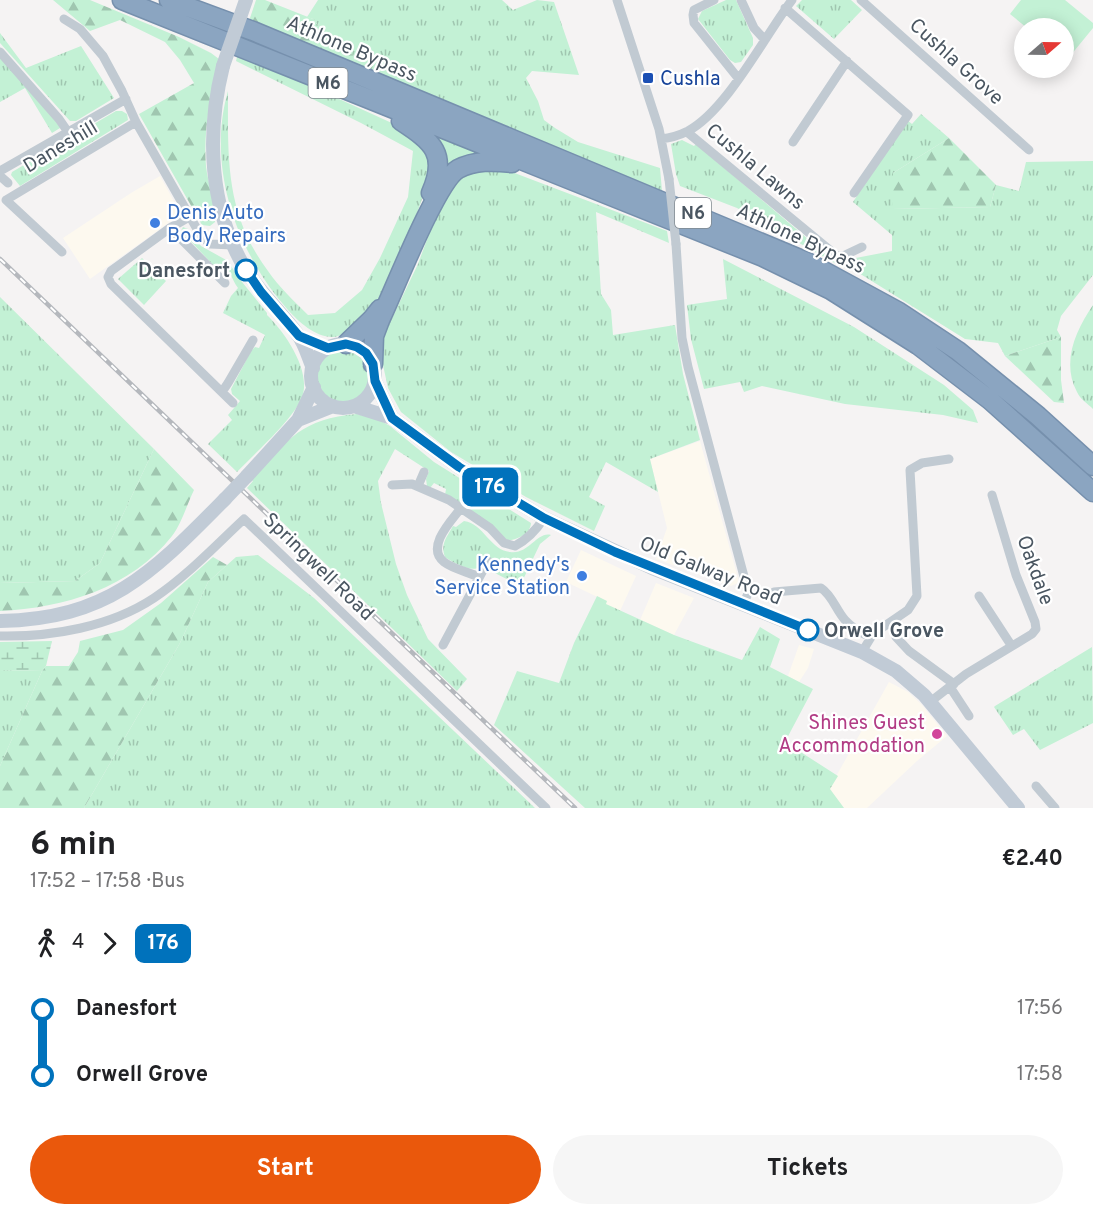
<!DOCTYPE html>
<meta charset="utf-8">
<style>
:root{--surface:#fff;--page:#f6f6f6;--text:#202124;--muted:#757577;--accent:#ea580c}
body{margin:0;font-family:Overpass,sans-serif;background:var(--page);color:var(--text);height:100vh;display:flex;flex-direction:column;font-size:22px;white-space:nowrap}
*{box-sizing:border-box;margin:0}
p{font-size:20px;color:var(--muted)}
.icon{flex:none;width:33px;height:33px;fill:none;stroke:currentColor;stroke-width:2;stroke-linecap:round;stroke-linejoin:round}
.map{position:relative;height:808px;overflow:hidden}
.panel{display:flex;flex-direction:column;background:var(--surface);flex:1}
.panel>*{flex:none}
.badge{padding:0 12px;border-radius:9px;font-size:21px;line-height:39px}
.needle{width:39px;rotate:70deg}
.fabs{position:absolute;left:1014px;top:18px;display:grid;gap:12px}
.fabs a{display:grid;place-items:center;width:60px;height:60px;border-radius:50%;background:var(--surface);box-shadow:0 3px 15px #0003;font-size:30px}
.map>.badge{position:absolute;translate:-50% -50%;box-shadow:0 0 0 3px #fff}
.legs{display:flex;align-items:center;gap:9px;height:66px;padding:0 30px;font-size:20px}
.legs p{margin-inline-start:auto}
.overview{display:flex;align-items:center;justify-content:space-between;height:102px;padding:0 30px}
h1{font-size:33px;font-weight:700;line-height:45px}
.cta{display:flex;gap:12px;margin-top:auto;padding:12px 30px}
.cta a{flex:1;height:69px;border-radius:36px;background:var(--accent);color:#fff;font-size:24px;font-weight:700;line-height:69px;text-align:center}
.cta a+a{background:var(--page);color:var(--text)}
ul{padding:0 30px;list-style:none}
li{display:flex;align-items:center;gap:21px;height:66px;font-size:22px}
li i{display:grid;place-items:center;width:9px;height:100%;margin:0 8px;background:currentColor}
li i::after{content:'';width:15px;height:15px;margin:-8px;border:4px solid;border-radius:50%;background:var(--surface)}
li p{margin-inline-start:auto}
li:first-child i{background:linear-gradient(#0000 50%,currentColor 0)}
li:last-child i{background:linear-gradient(currentColor 50%,#0000 0)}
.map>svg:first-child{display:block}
.commercial{fill:#fdf9ef}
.grass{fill:url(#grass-tufts)}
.forest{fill:url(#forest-firs)}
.wetland{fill:url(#wetland-marsh)}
.pitch{fill:#c3f1d5}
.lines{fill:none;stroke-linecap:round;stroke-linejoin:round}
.highway-casing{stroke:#7690ad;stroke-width:21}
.street{stroke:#c1cad2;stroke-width:9}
.secondary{stroke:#c1cbd6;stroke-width:14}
.highway{stroke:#8ba5c1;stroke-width:18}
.rail-casing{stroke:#b5b8bd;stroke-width:4.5}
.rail{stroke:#fff;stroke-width:2;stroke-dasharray:7;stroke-linecap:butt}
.street-bridge{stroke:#c1cad2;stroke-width:9}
.secondary-bridge{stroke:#c1cbd6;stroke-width:14}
.line-1-casing{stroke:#fff;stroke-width:14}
.line-1{stroke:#0072bc;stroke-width:9}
.transit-dot{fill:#1a4fb4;stroke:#fff;stroke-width:2}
.shop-dot{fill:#3f7fe0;stroke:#fff;stroke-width:2}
.stop-1-dot{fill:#fff;stroke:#0072bc;stroke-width:3}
.hotel-dot{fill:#d1479c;stroke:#fff;stroke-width:2}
.labels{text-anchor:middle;stroke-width:4.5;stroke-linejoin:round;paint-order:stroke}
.shield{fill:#fff;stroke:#808990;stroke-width:1.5}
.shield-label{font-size:18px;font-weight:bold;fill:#4a5661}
.street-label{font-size:20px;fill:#4a5661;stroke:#fff}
.transit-label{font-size:20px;fill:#164399;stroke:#fff;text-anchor:start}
.shop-label{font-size:20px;fill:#366cbe;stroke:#fff;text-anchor:start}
.stop-label{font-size:20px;font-weight:bold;fill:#4a5661;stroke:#fff;text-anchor:end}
.hotel-label{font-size:20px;fill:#b23c85;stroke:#fff;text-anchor:end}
</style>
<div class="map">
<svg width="1093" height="808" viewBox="0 0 1093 808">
<defs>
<pattern id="grass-tufts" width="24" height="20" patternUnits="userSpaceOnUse" patternTransform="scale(1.5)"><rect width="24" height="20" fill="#c3f1d5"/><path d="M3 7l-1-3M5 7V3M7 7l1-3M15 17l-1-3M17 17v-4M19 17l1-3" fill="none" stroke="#a0c6b0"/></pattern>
<pattern id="forest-firs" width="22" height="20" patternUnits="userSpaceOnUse" patternTransform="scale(1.5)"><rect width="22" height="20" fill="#c3f1d5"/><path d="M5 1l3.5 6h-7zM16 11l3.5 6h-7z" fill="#a0c6b0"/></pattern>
<pattern id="wetland-marsh" width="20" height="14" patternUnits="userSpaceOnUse" patternTransform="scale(1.5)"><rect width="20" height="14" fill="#c3f1d5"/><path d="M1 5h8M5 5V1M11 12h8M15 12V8" fill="none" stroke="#a0c6b0"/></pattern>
</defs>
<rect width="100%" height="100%" fill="#f5f3f3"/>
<!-- commercial -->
<path class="commercial" d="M 160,176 L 181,214 L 90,279 L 63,238 L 131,193 Z
M 700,441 L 738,578 L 738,583 L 731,586 L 656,559 L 667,528 L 650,459 Z
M 581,550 L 636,576 L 620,611 L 605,604 L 606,601 L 566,582 Z
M 656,583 L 694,598 L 674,635 L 640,620 Z
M 799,645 L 814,649 L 808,668 L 799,682 L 788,676 Z
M 889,682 L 908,692 L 921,704 L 947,736 L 917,761 L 867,808 L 844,808 L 829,789 Z"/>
<!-- grass -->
<path class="grass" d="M 318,0 L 502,0 L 513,10 L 537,0 L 554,2 L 579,75 L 532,71 L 526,78 L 538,101 L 544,120 L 555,128 L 578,142 L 660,168 L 662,191 L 351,66 L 356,57 L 332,42 L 313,19 L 307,17 Z
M 726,0 L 736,0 L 753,38 L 753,45 L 741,62 L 735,63 L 730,60 L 698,19 L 702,11 Z
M 802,0 L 851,0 L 862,10 L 834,39 L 796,6 Z
M 0,33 L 26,68 L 81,46 L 114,98 L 76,121 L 70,121 L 0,43 Z
M 238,53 L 416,134 C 427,148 430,152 430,170 C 430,185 387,294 377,305 C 369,315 346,336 334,337 C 316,338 299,322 288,310 C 237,253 206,167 228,91 C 228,159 225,213 268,271 C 279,287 294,301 308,315 L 335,313 L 362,290 L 380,258 L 408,197 L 413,151 L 361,123 L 236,61 Z
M 0,56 L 61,127 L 60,128 L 52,133 L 25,88 L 0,102 Z
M 116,111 L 122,111 L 127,114 L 128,120 L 20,186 L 11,175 L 12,172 Z
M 921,114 L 949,138 L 893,173 L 893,209 L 990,207 L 996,185 L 1019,191 L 1026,162 L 1093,161 L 1093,275 L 1061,316 L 1057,330 L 1061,337 L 1005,356 L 998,343 L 965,339 L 854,270 L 840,266 L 737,208 L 680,186 L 676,174 L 671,144 L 682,140 L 694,146 L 696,144 L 835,262 L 892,251 L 892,235 L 853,202 L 907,120 L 912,124 Z
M 430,131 L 492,151 L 440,180 Z
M 499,167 L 667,231 L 669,243 L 596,212 L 601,294 L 611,310 L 613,335 L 675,325 L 683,374 L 700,440 L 650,459 L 658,492 L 606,462 L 589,497 L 605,506 L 594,531 L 526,497 L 451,452 L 401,412 L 388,388 L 381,356 L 381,346 L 385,333 L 418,264 L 443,196 L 460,174 Z
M 183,227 L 188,229 L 201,246 L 228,261 L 238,277 L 267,313 L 267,315 C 284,331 312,371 302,397 C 293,420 255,453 237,472 L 208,444 L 232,420 L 228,415 L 240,401 L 232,394 L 231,389 L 251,351 L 255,347 L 259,348 L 265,335 L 223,313 L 231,296 L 238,288 C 232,280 231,272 224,266 L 215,267 L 181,231 Z
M 142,258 L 166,281 L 144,305 L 118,279 Z
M 723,259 L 854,327 L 944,385 L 973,410 L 978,423 L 943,415 L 845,404 L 762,386 L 744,392 L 740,382 L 704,389 L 691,339 L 687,305 L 727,299 Z
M 0,297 L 154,449 L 100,563 L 75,581 L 0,583 Z
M 1093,305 L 1093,409 C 1088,404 1080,399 1077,392 C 1061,362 1076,330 1093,305 Z
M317 375a27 27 0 1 1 54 0a27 27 0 1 1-54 0Z
M 357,414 L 379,420 L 390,426 L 434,462 L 531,523 C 530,536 516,539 507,541 L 445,495 L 446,489 L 434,483 L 430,488 L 427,486 L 426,479 L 429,471 L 395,449 L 378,481 L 381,503 L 396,564 L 407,595 L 428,639 L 467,679 L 457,691 L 247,488 L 253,481 L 251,479 C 288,440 300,419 357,414 Z
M 464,521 C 484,524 490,550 510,552 C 529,555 537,531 551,535 L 540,544 L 520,586 L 491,571 L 495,565 L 487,559 C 485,562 483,565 480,567 C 471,573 452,562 445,557 C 440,544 447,537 453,526 L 456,527 Z
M 258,555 L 314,598 L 535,808 L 84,808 L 180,643 L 208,582 L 236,557 Z
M 597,596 L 607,601 L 606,604 L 674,635 L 742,660 L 760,627 L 780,639 L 770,667 L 813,689 L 785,742 L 838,776 L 830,789 L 844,808 L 585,808 L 494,725 L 517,671 L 559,683 L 574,643 Z
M 1092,647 L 1093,723 L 1040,750 L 1024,729 L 1013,735 L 994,707 L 995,706 Z
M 0,670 L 42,671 L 0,766 Z"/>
<!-- forest -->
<path class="forest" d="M 53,0 L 90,0 L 179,37 L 211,53 L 219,59 C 211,93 203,131 206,166 C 208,185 216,203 215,222 L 210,226 L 202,225 L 139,114 L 194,83 L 180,60 L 165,42 L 120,20 L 90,31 Z
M 256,0 L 265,0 L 313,19 L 332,42 L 356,57 L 351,66 L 249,21 Z
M 949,138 L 996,185 L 990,207 L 892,209 L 893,173 Z
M 1061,337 L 1061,380 L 1064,403 L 1054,402 L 1005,356 Z
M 154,449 L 194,490 C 187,504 182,523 172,536 C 131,588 64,608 0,611 L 0,583 L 75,581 L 100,563 Z
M 213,557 L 227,565 L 208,582 L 180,643 L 84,808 L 0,808 L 0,766 L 42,671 L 46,666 L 69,666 L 78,652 L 80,641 L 123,630 L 161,603 Z"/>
<!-- wetland -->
<path class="wetland" d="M 52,641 L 46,666 L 42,671 L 0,670 L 0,642 Z"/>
<!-- pitch -->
<path class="pitch" d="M 1021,0 L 1065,0 L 1093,23 L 1093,28 L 1066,61 L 1064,58 L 1064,28 L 1027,28 L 1010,14 Z"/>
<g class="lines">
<defs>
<path id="highway" d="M 122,0 L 763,257 L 831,290 L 918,345 L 990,400 L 1093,492
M 169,0 L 253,31 L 807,262 L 899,312 L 958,351 L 1038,416 L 1093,466
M 401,121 C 433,142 448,154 431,193
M 346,344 L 372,319 L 380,309
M 373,364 L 374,336 L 380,320 C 394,291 436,182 458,169 C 475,160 494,161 512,163"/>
</defs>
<!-- highway casing -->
<use href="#highway" class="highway-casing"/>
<!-- street -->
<path class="street" d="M 617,0 L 659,129 L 669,179
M 714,0 L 694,10 L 693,15 L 694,23 L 738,78
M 741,0 L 754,28 L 765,40
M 861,0 L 1029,150
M 785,8 L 908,115 L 854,193
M 64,19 L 80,29 L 103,56 L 122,91 L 136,122 L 201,236 L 210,244 L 233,245
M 0,52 L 59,119 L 68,132
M 687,132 L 837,256 L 843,256 L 862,247
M 661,139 C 670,138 680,135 688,131 C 727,110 764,37 792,0
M 793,142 L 847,61
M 0,171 L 126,99
M 0,176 L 8,183
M 189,217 L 170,228 L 111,271 L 108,277 L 111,284 L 233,403
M 170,228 L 225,283
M 676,244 L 682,338 L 688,367 L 746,584 L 748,593 L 744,604
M 62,252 L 6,200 L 136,122
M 222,392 L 228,383 L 253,340
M 392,485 L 412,484 L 449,500 L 490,528 L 504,543 L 515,546 C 528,539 537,529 544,518
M 418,486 L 424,472
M 461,508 C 452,520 425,547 444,562 C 453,569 468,572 479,577
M 774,592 L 821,588 C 832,595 836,610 845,620 C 852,628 861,633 870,637
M 979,596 L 1011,645
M 0,636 C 52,637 110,627 154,598 C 187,576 215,546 244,519 L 546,808
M 896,637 L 909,651 L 954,684
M 443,645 L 488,561
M 862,652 L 873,634 L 908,610 L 917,596 L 910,470 L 922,463 L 949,459
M 950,687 L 969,716
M 930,702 L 966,674 L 1032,634 L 1036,629 L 1035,622 L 1016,575 L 992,495
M 1036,786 L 1055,808"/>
<!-- secondary -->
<path class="secondary" d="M 223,66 C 206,134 209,209 246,270 C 261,294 281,312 298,335 C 305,344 308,357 313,368
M311 376a32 32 0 1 1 64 0a32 32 0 1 1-64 0Z
M 375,381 L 392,418
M 354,406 L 392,418 L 459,467 L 544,518 L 652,568 L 862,652 L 896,671 L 924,695 L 1018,808
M 298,420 L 333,406
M 247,476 L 298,420 L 314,387
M 0,621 C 109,619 153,572 225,499"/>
<!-- highway -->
<use href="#highway" class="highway"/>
<defs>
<path id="rail" d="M 0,259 L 575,808"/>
</defs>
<!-- rail casing -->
<use href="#rail" class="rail-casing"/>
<!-- rail -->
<use href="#rail" class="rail"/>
<!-- street-bridge -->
<path class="street-bridge" d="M 669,179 L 676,244"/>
<!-- secondary-bridge -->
<path class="secondary-bridge" d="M 223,66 L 246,0
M 225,499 L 247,476"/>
</g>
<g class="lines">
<defs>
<path id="line-1" d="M 246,270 L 261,292 L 299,336 L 328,348 L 346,344 L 357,347 L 366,353 L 373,364 L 375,381 L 392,418 L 459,467 L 544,518 L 615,552 L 808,630"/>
</defs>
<!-- line-1 casing -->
<use href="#line-1" class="line-1-casing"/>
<!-- line-1 -->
<use href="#line-1" class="line-1"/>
</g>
<!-- markers -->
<rect class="transit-dot" x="642" y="72" width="12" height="12" rx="3"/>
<g class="shop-dot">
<circle cx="155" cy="223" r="6"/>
<circle cx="582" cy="576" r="6"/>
</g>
<g class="stop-1-dot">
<circle cx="246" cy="270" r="10"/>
<circle cx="808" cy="630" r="10"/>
</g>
<circle class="hotel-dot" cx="937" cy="734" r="6"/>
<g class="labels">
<!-- shield labels -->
<g class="shield">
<rect x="308.5" y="68" width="39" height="30" rx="4.5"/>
<rect x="675" y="198" width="36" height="30" rx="4.5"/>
</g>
<g class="shield-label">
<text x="328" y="89">M6</text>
<text x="693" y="219">N6</text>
</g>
<!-- street labels -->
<g class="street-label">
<text transform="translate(352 48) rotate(23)" y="7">Athlone Bypass</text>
<text transform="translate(957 61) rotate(42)" y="7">Cushla Grove</text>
<text transform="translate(60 146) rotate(-31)" y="7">Daneshill</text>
<text transform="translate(756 166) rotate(40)" y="7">Cushla Lawns</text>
<text transform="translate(801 238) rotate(25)" y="7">Athlone Bypass</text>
<text transform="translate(319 566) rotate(44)" y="7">Springwell Road</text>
<text transform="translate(711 570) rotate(22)" y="7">Old Galway Road</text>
<text transform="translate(1036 570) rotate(70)" y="7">Oakdale</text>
</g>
<!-- transit labels -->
<g class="transit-label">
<text x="660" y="85">Cushla</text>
</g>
<!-- shop labels -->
<g class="shop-label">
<text x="167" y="219">Denis Auto<tspan x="167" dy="23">Body Repairs</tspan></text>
<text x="570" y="571" text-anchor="end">Kennedy's<tspan x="570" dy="23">Service Station</tspan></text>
</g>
<!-- stop labels -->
<g class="stop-label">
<text x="230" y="277">Danesfort</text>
<text x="824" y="637" text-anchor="start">Orwell Grove</text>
</g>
<!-- hotel labels -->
<g class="hotel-label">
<text x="925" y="729">Shines Guest<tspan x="925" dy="23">Accommodation</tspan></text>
</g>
</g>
</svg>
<div class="fabs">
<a><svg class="needle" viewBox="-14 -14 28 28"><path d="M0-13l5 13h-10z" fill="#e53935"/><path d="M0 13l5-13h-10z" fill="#757577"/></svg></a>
</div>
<b class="badge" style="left:490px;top:487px;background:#0072bc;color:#fff">176</b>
</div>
<section class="panel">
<div class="overview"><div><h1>6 min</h1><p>17:52 – 17:58 · Bus</p></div><b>€2.40</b></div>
<div class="legs"><svg class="icon" aria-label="walk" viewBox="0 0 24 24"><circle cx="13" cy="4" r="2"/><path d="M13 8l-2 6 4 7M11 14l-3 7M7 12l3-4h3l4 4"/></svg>4<svg class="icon" aria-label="forward" viewBox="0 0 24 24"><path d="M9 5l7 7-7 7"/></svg><b class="badge" style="background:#0072bc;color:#fff">176</b></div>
<ul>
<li><i style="color:#0072bc"></i><b>Danesfort</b><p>17:56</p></li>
<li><i style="color:#0072bc"></i><b>Orwell Grove</b><p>17:58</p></li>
</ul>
<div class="cta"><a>Start</a><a>Tickets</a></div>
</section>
